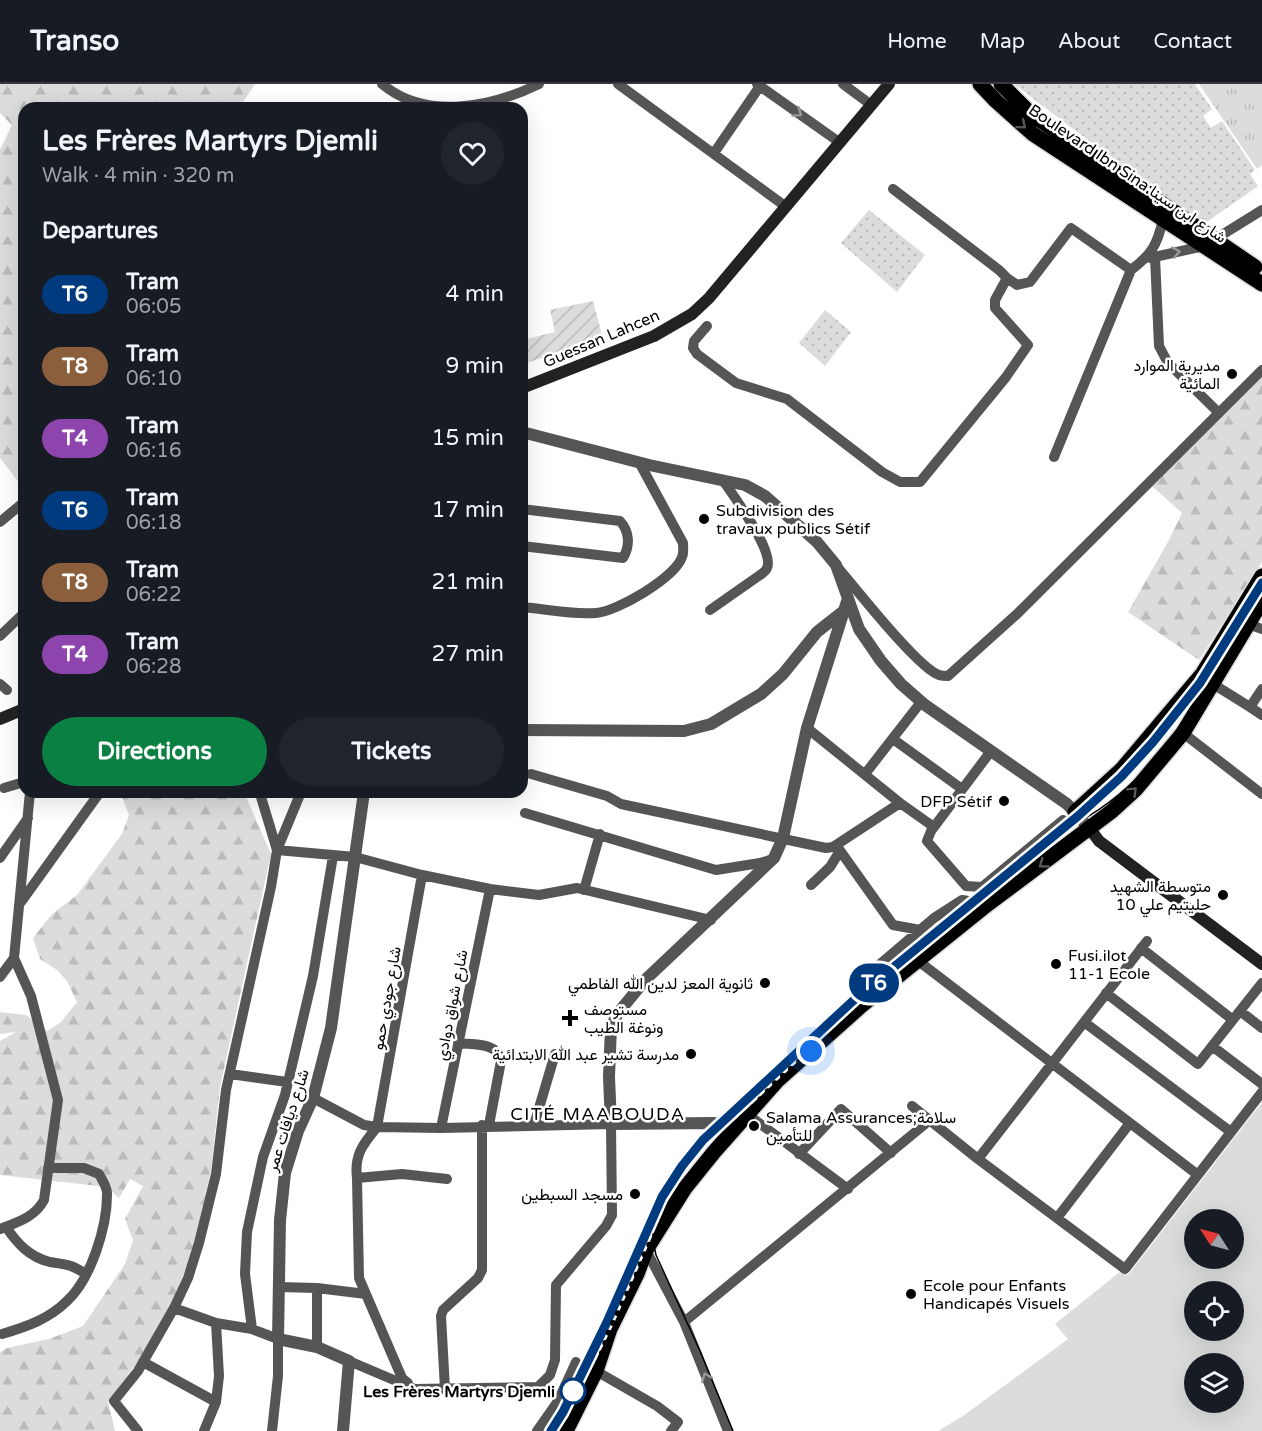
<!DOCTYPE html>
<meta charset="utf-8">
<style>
:root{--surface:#171b24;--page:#20242c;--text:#f1f3f6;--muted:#9ea1a6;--line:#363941;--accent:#0b8043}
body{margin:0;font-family:"Varela Round",Vazirmatn,sans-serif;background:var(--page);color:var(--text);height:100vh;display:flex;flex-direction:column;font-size:22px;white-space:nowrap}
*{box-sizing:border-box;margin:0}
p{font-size:20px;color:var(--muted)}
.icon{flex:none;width:33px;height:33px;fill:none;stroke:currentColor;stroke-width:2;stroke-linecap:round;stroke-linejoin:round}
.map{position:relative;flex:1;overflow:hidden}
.details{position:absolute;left:18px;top:18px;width:510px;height:696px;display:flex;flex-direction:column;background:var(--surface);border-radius:18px;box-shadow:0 6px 24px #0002}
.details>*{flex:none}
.badge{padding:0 12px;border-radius:20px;font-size:21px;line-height:39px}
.needle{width:39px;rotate:306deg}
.controls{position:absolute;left:1184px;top:1125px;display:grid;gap:12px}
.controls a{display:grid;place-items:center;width:60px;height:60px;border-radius:50%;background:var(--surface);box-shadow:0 6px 24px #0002;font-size:30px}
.you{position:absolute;width:30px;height:30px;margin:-15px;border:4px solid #fff;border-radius:50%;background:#1a73e8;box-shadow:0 0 0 9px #1a73e833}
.map>.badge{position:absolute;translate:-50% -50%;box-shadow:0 0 0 3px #fff}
h2{padding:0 24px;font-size:22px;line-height:54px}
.round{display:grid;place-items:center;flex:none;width:63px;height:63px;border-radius:32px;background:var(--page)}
.summary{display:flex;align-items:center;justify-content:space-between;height:102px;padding:0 24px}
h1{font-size:28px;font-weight:700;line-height:45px}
.button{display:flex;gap:12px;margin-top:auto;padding:12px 24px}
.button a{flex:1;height:69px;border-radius:36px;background:var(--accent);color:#fff;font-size:24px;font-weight:700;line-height:69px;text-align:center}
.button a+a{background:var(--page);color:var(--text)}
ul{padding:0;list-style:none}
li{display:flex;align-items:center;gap:18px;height:72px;padding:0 24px}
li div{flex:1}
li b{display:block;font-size:22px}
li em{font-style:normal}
li .badge{min-width:66px;font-weight:700;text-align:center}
header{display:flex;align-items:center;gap:36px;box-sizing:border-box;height:84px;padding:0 30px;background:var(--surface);border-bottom:2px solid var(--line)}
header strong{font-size:28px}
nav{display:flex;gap:33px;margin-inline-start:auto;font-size:21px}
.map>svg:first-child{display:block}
.grass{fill:url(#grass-dots)}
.forest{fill:url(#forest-firs)}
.park{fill:url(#park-tufts)}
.garden{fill:url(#garden-furrows)}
.pitch{fill:#dcdcdc;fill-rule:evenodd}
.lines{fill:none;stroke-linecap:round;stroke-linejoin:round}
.primary-casing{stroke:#dbdbdb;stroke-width:18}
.minor{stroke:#555;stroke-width:10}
.tertiary{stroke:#555;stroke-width:12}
.secondary{stroke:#222;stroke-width:12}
.primary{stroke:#000;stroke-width:15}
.tram{stroke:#000;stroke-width:1.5}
.oneway{stroke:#999}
.oneway2{stroke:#595959}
.line-casing{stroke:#fff;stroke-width:14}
.line{stroke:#003b80;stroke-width:9}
.walk{stroke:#000;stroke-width:6;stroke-dasharray:0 10.8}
.poi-dot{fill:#000;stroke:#fff;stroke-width:2}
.stop-dot{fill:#fff;stroke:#003b80;stroke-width:3}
.labels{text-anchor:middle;stroke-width:5;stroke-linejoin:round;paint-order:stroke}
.street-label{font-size:16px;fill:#000;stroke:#fff}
.poi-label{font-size:16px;fill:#000;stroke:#fff;text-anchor:end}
.stop-label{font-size:16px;font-weight:bold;fill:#000;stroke:#fff;text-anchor:end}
.neighbourhood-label{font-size:18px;letter-spacing:1.5px;fill:#000;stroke:#fff}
</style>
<header>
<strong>Transo</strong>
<nav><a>Home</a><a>Map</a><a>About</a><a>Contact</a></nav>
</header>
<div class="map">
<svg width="1262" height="1347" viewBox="0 0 1262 1347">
<defs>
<pattern id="grass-dots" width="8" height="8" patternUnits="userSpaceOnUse" patternTransform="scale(1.5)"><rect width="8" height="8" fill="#dcdcdc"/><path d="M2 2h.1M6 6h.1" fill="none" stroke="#bbb" stroke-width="1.8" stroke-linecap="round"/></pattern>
<pattern id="forest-firs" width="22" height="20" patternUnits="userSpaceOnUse" patternTransform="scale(1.5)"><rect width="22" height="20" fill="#dcdcdc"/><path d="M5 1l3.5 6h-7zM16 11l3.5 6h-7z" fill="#bbb"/></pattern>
<pattern id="park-tufts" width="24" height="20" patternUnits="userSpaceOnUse" patternTransform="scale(1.5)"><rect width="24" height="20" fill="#dcdcdc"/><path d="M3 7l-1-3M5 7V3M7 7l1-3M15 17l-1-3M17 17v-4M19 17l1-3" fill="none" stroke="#bbb"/></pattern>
<pattern id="garden-furrows" width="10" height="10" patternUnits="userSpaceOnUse" patternTransform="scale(1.5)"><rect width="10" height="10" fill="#dcdcdc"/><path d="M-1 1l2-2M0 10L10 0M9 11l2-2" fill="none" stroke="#bbb"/></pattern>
</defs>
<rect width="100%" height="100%" fill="#fff"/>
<!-- grass -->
<path class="grass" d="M 1014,0 L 1195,0 L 1212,25 L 1203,32 L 1211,44 L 1222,37 L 1255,86 L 1250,90 L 1258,102 L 1204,140 L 1069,42 Z
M 869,126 L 925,171 L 897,208 L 841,159 Z
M 825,226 L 851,248 L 825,282 L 799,259 Z"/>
<!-- forest -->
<path class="forest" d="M 0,0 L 255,0 L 239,24 L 24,24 L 24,405 L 0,374 L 0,66 L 12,41 L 0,29 Z
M 1262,293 L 1262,478 L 1199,576 L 1128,528 L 1168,458 L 1182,429 L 1152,402 Z
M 123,708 L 244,708 L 271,770 L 220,1003 L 211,1086 L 193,1167 L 172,1218 L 141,1273 L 108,1318 L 115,1347 L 0,1347 L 0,1268 L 7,1264 L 49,1255 L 83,1242 L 125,1180 L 133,1156 L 125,1135 L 143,1102 L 130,1095 L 119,1114 L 107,1103 L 0,1091 L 0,957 L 16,948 L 0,950 L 0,928 L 26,931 L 47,947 L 61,938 L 77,918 L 67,897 L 57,886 L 40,875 L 33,854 L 52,830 L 77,811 L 122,750 L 129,731 L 123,716 Z"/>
<!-- park -->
<path class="park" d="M 1199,0 L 1262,0 L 1262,81 L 1257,85 Z"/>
<!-- garden -->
<path class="garden" d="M 593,217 L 602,251 L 522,281 L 522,256 L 555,248 L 550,226 Z"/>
<!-- pitch -->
<path class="pitch" d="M 1262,1018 L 1262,1347 L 938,1347 L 963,1332 L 1068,1255 L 1055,1240 L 1121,1187 L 1128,1191 ZM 1194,1136 L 1233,1136 L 1233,1174 L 1194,1174 ZM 1194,1208 L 1233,1208 L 1233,1246 L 1194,1246 ZM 1194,1280 L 1233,1280 L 1233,1318 L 1194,1318 Z"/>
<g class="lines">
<defs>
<path id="primary" d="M 980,0 L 996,17 L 1033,50 L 1262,200
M 1001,0 L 1031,30 L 1255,183
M 1075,728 L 1122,685 L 1203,589 L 1262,492
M 566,1347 L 596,1287 L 610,1245 L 637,1190 L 646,1166 L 685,1104 L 714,1068 L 777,997 L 861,922 L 988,820 L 1112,727 L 1136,705 L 1183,649 L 1262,517"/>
</defs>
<!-- primary casing -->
<use href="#primary" class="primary-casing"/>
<!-- minor -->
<path class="minor" d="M 382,0 C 426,37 492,23 539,0
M 618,0 L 785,122
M 757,0 L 839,58
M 843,0 L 870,20
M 714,69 L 760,2
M 893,105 L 999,186 L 1007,194
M 1155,173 L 1159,262 L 1168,279 L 1219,329
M 1150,174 L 1204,162 L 1262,126
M 707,242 L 694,257 L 693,264 L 697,270 L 736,299 L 787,315 L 882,388 L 900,398 L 920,398 L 1006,293 L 1028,261 L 995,224 L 995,216 L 1007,194 L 1017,201 L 1030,198 L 1071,144 L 1131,186 C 1152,170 1157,161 1163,136
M 1054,373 L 1131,186
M 522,425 L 620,437 C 630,448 630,462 623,474 L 522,462
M 0,438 L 24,418
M 839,485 C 857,506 918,584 939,591 C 942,592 945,592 948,592 L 1017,530 L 1262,286
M 522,523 C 546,525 571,531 596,529 C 616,528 675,494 682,473 C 684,469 683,463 683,459 L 639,378
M 710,526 L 760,491 C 763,489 766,487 767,484 C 775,467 733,412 723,396
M 1248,540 L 1262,545
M 0,552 L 24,529
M 0,600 L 7,606
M 1213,600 L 1250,623
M 1262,605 L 1250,623 L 1262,631
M 1183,649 L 1262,710
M 893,655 L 962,705
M 991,667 L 931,747 L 927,757 L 966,802 L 982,803 L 1063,736
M 531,690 L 607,712 L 621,720 L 826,764 L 833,763 L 900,719 L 807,644
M 865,690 L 921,618
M 4,704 L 24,698
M 301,708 L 277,766 L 355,773 L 422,791 L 490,805 L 539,811 L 577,804 L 711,836
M 900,719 L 934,743
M 525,729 L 716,786 L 760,779 L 773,775
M 836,761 L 893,841 L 920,846
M 0,774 L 28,734
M 811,801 L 830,783 L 840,767
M 584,806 L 600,750
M 21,818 L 100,708
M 1141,864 L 1233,936
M 917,876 L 1198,1091
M 0,893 L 14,874 L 30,708
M 1106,909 L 1198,980 L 1262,899
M 861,922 L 858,902 L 866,892 L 934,834 L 962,816 L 988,820
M 1240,927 L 1262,944
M 1084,938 L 1231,1048
M 458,959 C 474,961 498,958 501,977 L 489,1041
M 1212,962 L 1262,1000
M 230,990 L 287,998
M 313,1014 L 364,1041 L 377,1043 L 441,1044 L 611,1040 L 612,1131 L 606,1142 L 556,1201 L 555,1276 L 550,1291 L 538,1303 L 415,1305 L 349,1277
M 912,1022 L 978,1075 L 1125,1185 L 1262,1008
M 747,1030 L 848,1105
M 534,1041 L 555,970
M 441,1044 L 490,805
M 799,1070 L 841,1025 L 891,1069
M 978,1075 L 1147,857
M 357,1094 L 402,1090 L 447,1095
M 1057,1134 L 1130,1039
M 6,1143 C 17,1159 29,1173 50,1178 C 68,1181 70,1180 86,1190
M 0,1145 C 18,1138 35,1133 44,1116 L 58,1016 L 31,912 L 14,874
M 646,1166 L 684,1238 L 728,1347
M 279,1203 L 317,1204 L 366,1210
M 174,1224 L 216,1239 L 252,1245 L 278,1255 L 278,1292 L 272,1347
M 684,1238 L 930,1036
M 252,1245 L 245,1190 L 247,1148 L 263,1073 L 285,1011 L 313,892 L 333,772
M 2,1250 C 26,1243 49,1235 67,1217 C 91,1195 107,1143 107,1111 C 108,1104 102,1096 99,1090 L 84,1084 L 48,1084
M 317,1263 L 317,1204
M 143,1278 L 216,1318
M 596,1287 L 657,1322 L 678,1338 L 671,1347
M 408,1299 L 402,1294 L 359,1194 L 357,1094 C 354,1071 363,1060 377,1043 L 422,791
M 445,1305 L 441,1232 L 443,1226 L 478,1194 L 482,1186 L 482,1041
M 138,1347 L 114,1317 L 138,1287 L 174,1224 L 188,1194 L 199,1159 L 216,1090 L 226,1006 L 271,803 L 277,766 L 261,713 L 263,708
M 204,1347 L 216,1318 L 219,1292 L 216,1239
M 537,1347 L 558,1317 L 576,1278"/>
<!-- tertiary -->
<path class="tertiary" d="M 522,348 L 649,381 L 745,401 L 765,412 L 817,458 L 836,481 L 859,545 L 881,577 L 901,600 L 925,621 L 1067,720 L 1090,745
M 522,646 L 684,647 L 711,640 L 761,610 L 783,590 L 817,548 L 845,526
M 733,1045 L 714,1039 L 611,1040 L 609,993 L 611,943 L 618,929 L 646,895 L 774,774 L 783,754 L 807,644 L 848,514
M 343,1347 L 349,1277 L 317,1263 L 278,1255 L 280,1136 L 285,1089 L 298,1047 L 313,1014 L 331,944 L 364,708"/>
<!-- secondary -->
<path class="secondary" d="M 522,304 L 654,252 L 692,230 L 709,214 L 889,0
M 0,635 L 24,625
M 1090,745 L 1099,757 L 1262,880"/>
<!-- primary -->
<use href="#primary" class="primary"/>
<!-- tram -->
<path class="tram" d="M 1080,737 C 1111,720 1140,694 1162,666 C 1175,651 1185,632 1197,615
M 657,1142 L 653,1157 L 656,1171 L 700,1267 L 733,1347
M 551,1347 L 563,1328 L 607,1238 L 662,1113 L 682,1082 L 703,1056 L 855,915 L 1078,732 L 1121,693 L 1153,658 L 1199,599 L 1262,499"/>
</g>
<!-- one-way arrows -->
<defs><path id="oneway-chevron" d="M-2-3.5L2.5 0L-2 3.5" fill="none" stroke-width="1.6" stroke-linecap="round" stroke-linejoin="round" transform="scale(1.5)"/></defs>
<g class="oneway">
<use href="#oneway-chevron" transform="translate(798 29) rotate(35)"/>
<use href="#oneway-chevron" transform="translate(1176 168) rotate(-12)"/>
<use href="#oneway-chevron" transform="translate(706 1293) rotate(-112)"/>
</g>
<g class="oneway2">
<use href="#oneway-chevron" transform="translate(1022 41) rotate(40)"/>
<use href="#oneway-chevron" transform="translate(1133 707) rotate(-45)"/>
<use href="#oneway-chevron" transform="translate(1043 780) rotate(144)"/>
</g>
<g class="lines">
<defs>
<path id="line" d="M 551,1347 L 563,1328 L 607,1238 L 662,1113 L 682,1082 L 703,1056 L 855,915 L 1078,732 L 1121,693 L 1153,658 L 1200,599 L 1262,499"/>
</defs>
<!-- line casing -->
<use href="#line" class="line-casing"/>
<!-- line -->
<use href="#line" class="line"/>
<!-- walk -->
<path class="walk" d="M 573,1307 L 586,1307 L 596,1287 L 610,1245 L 637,1190 L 646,1166 L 685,1104 L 747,1030 L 777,997 L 811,967"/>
</g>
<!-- markers -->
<g class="poi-dot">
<circle cx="1232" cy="290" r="6"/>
<circle cx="704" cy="435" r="6"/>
<circle cx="1004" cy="717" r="6"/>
<circle cx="1223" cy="811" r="6"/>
<circle cx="1056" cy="880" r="6"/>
<circle cx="765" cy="899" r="6"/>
<path d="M567 925h6v6h6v6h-6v6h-6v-6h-6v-6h6z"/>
<circle cx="691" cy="970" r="6"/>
<circle cx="754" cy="1042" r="6"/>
<circle cx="635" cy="1110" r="6"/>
<circle cx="911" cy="1210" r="6"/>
</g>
<circle class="stop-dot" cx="573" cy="1307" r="12"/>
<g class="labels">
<!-- street labels -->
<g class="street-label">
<text transform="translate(1128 89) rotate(34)" y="6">Boulevard Ibn Sina:شارع ابن سينا</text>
<text transform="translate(601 254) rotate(-23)" y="6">Guessan Lahcen</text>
<text transform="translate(386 914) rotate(-80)" y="6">شارع جودي حمو</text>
<text transform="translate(451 921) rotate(-79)" y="6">شارع شواق دوادي</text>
<text transform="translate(287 1036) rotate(-72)" y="6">شارع ديافات عمر</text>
</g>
<!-- poi labels -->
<g class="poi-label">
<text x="1220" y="287">مديرية الموارد<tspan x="1220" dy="18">المائية</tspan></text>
<text x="716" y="432" text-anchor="start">Subdivision des<tspan x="716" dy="18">travaux publics Sétif</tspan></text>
<text x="992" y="723">DFP Sétif</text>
<text x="1211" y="808">متوسطة الشهيد<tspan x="1211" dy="18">حليتيم علي 10</tspan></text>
<text x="1068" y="877" text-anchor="start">Fusi.ilot<tspan x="1068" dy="18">11-1 Ecole</tspan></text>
<text x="753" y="905">ثانوية المعز لدين الله الفاطمي</text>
<text x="584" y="931" text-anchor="start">مستوصف<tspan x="584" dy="18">ونوغة الطيب</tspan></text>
<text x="679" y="976">مدرسة تشير عبد الله الابتدائية</text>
<text x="766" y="1039" text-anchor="start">Salama Assurances;سلامة<tspan x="766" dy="18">للتأمين</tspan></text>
<text x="623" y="1116">مسجد السبطين</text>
<text x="923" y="1207" text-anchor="start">Ecole pour Enfants<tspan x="923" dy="18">Handicapés Visuels</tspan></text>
</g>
<!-- stop labels -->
<g class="stop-label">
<text x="555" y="1313">Les Frères Martyrs Djemli</text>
</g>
<!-- neighbourhood labels -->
<g class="neighbourhood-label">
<text x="598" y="1036">CITÉ MAABOUDA</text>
</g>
</g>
</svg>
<div class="controls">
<a><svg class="needle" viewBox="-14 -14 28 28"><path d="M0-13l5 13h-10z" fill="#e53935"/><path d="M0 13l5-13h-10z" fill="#9ea1a6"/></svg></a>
<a><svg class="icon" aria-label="locate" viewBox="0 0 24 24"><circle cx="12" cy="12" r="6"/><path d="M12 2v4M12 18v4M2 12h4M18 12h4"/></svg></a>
<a><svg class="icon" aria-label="layers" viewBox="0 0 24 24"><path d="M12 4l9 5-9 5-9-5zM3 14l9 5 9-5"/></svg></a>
</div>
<div class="you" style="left:811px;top:967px"></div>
<b class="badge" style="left:874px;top:899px;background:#003b80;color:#fff">T6</b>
<section class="details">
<div class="summary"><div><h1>Les Frères Martyrs Djemli</h1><p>Walk · 4 min · 320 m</p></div><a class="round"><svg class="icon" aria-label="heart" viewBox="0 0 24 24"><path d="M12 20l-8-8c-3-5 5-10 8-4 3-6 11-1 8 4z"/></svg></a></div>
<h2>Departures</h2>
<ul>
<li><span class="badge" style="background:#003b80;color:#fff">T6</span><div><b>Tram</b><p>06:05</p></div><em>4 min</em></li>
<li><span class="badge" style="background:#8b5e3c;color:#fff">T8</span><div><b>Tram</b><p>06:10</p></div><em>9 min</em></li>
<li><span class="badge" style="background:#8e44ad;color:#fff">T4</span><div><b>Tram</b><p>06:16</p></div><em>15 min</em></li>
<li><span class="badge" style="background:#003b80;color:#fff">T6</span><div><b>Tram</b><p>06:18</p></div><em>17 min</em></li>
<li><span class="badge" style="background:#8b5e3c;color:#fff">T8</span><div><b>Tram</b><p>06:22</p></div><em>21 min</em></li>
<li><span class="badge" style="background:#8e44ad;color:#fff">T4</span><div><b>Tram</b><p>06:28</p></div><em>27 min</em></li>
</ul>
<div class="button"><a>Directions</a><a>Tickets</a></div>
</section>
</div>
